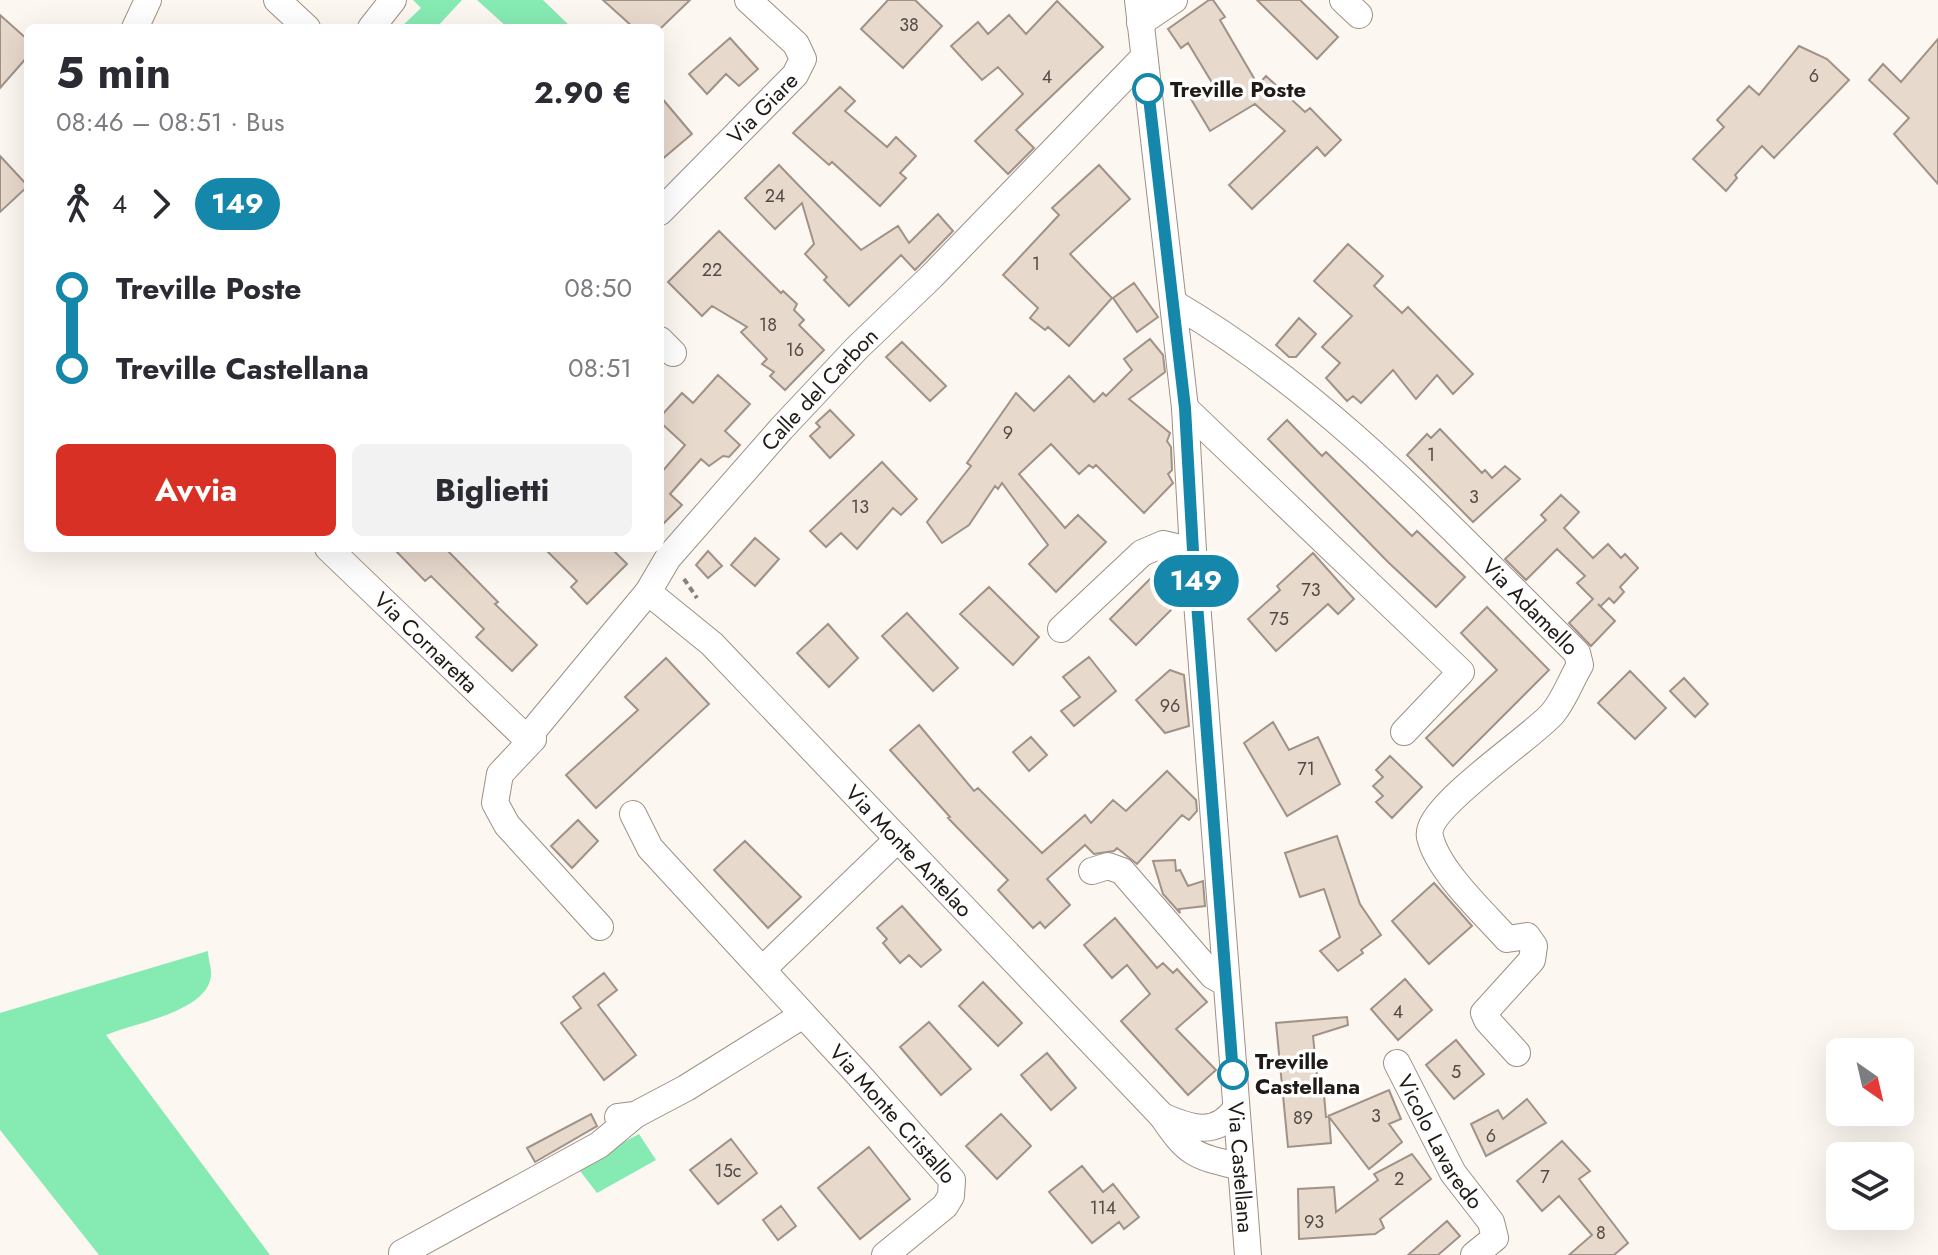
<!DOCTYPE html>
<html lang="it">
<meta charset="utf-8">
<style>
:root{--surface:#fff;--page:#f2f2f3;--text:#2b2b33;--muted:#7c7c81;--accent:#d93025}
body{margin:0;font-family:Jost,sans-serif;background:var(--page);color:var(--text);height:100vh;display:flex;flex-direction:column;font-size:30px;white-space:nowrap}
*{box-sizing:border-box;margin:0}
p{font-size:26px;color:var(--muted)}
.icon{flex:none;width:44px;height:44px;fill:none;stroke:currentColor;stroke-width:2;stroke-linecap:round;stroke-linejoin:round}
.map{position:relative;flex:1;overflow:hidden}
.drawer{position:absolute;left:24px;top:24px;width:640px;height:528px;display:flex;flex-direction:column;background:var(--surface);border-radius:12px;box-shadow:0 8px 32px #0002}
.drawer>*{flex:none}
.badge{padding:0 16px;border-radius:26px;font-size:28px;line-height:52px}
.needle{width:52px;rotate:146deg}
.controls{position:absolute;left:1826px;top:1038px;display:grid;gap:16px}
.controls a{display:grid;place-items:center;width:88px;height:88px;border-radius:12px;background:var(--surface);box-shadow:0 8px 32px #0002;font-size:40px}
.map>.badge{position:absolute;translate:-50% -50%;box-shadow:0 0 0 4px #fff}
.legs{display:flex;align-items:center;gap:12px;height:88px;padding:0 32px;font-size:26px}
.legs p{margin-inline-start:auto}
.overview{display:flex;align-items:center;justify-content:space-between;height:136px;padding:0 32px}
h1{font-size:44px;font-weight:700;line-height:60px}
.action{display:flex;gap:16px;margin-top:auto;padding:16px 32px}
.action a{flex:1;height:92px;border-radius:12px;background:var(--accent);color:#fff;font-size:32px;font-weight:700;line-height:92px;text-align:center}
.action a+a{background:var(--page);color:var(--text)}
ul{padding:0 32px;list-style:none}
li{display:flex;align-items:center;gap:28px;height:80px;font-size:30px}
li i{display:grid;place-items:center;width:12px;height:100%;margin:0 10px;background:currentColor}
li i::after{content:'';width:20px;height:20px;margin:-10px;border:6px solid;border-radius:50%;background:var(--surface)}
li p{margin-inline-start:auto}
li:first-child i{background:linear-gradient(#0000 50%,currentColor 0)}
li:last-child i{background:linear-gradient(currentColor 50%,#0000 0)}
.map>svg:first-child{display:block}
.green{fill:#86eab3}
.building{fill:#e8d9cd;stroke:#a09287;stroke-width:2}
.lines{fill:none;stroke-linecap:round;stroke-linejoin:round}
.minor-casing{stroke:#9e9084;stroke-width:28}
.path{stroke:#87827d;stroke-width:4;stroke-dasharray:6 4;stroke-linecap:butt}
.minor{stroke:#fff;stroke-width:26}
.line-1-casing{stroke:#fff;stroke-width:18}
.line-1{stroke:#1587aa;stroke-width:12}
.stop-1-dot{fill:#fff;stroke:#1587aa;stroke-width:4}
.labels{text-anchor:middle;stroke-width:7;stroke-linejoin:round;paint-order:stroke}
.number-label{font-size:18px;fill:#524a44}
.stop-label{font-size:22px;font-weight:bold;fill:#201b16;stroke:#fff;text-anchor:start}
.street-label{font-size:22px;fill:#201b16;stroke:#fff}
</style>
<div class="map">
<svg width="1938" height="1255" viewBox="0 0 1938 1255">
<rect width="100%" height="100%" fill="#fdf7f2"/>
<!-- green -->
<path class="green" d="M 413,0 L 462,0 L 436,28 L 400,28 L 421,8 Z
M 477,0 L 543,0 L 572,28 L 508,28 Z
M 208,951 C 208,959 212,969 211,976 C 207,1012 134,1023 106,1035 L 270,1255 L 99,1255 L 0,1130 L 0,1013 Z
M 639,1134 L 656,1160 L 597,1193 L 577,1167 Z"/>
<!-- building -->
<path class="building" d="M 603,0 L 690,0 L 661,28 L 634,28 Z
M 888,0 L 915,0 L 942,26 L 903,68 L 861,29 Z
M 1209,0 L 1213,0 L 1225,17 L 1220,20 L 1258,85 L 1266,76 L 1305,112 L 1310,108 L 1341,140 L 1325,156 L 1317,147 L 1252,209 L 1229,185 L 1285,131 L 1255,104 L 1210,131 L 1191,99 L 1214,86 L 1188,43 L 1181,48 L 1168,29 Z
M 1257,0 L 1300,0 L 1338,37 L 1317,59 Z
M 1057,1 L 1103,47 L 1016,130 L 1034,148 L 1008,174 L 975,141 L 1023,94 L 998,67 L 982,80 L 951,46 L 978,22 L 988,34 L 1009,15 L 1026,34 Z
M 0,15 L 28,40 L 28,56 L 0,88 Z
M 730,38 L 758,69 L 739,86 L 726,74 L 707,94 L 689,74 Z
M 1938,39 L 1938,184 L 1894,134 L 1909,118 L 1869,80 L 1883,64 L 1901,82 Z
M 1799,46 L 1827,59 L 1849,80 L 1774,158 L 1762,146 L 1735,175 L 1737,178 L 1726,191 L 1693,159 L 1724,127 L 1717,120 L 1749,86 L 1759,95 Z
M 840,87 L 855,101 L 845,111 L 887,147 L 896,137 L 916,156 L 900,173 L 906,178 L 880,206 L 832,162 L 829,165 L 793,133 Z
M 660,96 L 692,134 L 660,161 Z
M 0,156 L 28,186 L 0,212 Z
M 779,165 L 861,250 L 898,226 L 909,243 L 938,214 L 953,231 L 915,270 L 901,255 L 849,306 L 824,280 L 827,277 L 805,254 L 814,244 L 802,203 L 775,229 L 745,198 Z
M 1099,165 L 1130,199 L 1070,254 L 1112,298 L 1069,346 L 1048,327 L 1045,330 L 1030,318 L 1038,308 L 1003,275 L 1059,215 L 1052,208 Z
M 719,231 L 781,293 L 783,291 L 797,304 L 794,310 L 804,320 L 799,325 L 824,350 L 785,390 L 770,376 L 774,372 L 762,364 L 767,359 L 741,332 L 747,327 L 712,306 L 702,316 L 668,282 Z
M 1348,244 L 1383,276 L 1374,286 L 1402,313 L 1408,307 L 1473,374 L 1453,394 L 1437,375 L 1416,399 L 1393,370 L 1361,403 L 1353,396 L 1347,401 L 1326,378 L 1340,363 L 1322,347 L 1352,316 L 1314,281 Z
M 1134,283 L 1158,317 L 1137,332 L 1113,298 Z
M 1299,318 L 1316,334 L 1296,357 L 1289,357 L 1276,345 Z
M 1150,339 L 1163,355 L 1165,372 L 1129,399 L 1170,433 L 1167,441 L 1171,447 L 1172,470 L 1168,474 L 1173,483 L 1144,513 L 1096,465 L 1093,468 L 1089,465 L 1079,474 L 1051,444 L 1019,474 L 1065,528 L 1078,515 L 1106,542 L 1056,592 L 1029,564 L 1048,545 L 1002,483 L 998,489 L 995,486 L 969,525 L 942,543 L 927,522 L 971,466 L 967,463 L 1016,393 L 1034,411 L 1069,376 L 1094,402 L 1103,393 L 1106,396 L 1132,370 L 1124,359 Z
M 902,342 L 946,386 L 930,401 L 886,357 Z
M 718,375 L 750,404 L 725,431 L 740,445 L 729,457 L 723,456 L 709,466 L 701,459 L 670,494 L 682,505 L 660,527 L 660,474 L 685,445 L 660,422 L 660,417 L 682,393 L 693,403 Z
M 830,410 L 854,435 L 830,458 L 810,436 L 820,427 L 816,423 Z
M 1287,420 L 1322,456 L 1326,452 L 1412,536 L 1417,531 L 1465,577 L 1436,607 L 1388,562 L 1268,439 Z
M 1440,429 L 1482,473 L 1485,470 L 1492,478 L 1505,466 L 1520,479 L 1473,522 L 1407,455 L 1427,434 L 1431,438 Z
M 882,462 L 917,499 L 901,515 L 893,508 L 857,549 L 841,533 L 826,547 L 810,531 Z
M 1561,495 L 1579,512 L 1564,528 L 1593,558 L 1608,544 L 1621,558 L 1625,554 L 1638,568 L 1620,587 L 1624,592 L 1614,603 L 1609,598 L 1601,606 L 1598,604 L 1615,621 L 1591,646 L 1569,623 L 1593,599 L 1577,583 L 1585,576 L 1557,549 L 1526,580 L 1505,559 L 1546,520 L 1541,515 Z
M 755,538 L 779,559 L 755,586 L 731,565 Z
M 393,548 L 445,548 L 498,602 L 495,604 L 537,645 L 512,671 L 476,637 L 484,629 L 431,576 L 425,581 Z
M 544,548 L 611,548 L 627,564 L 587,604 L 571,587 L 577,581 Z
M 708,551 L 722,566 L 708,578 L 696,565 Z
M 1313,553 L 1354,599 L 1338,614 L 1328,604 L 1276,651 L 1248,619 L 1280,590 L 1277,586 Z
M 1158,571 L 1180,595 L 1181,600 L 1136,645 L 1110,619 Z
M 989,587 L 1039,637 L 1013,665 L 960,614 Z
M 1487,607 L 1549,670 L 1453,766 L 1426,738 L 1497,670 L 1461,633 Z
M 907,613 L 958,668 L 933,691 L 882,636 Z
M 828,624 L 858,658 L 829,687 L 797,653 Z
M 1089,657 L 1116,691 L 1074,726 L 1061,711 L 1080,697 L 1063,677 Z
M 666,658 L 709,704 L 596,808 L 566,775 L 638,710 L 625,697 Z
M 1170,670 L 1184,675 L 1189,726 L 1165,733 L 1136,700 Z
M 1630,671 L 1666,708 L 1635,739 L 1598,703 Z
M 1684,678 L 1708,704 L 1695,717 L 1670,691 Z
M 1273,722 L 1289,750 L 1318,737 L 1340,784 L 1287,816 L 1244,743 Z
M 919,725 L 974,791 L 978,788 L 1042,853 L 1085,815 L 1091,823 L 1113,800 L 1126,811 L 1167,771 L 1196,800 L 1197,811 L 1189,820 L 1182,815 L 1137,864 L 1117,848 L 1114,851 L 1094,854 L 1085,845 L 1047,879 L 1070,905 L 1045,928 L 1040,922 L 1033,928 L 998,890 L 1008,880 L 948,818 L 950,817 L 890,750 Z
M 1031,737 L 1047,755 L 1029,771 L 1013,752 Z
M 1390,756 L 1422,787 L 1392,818 L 1376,802 L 1383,796 L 1373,786 L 1383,777 L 1376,770 Z
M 578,820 L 598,841 L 572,868 L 551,846 Z
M 1337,836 L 1360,904 L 1381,935 L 1361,950 L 1363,953 L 1338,971 L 1320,951 L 1340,937 L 1324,889 L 1300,897 L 1285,853 Z
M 745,841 L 801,897 L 768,928 L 714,870 Z
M 1175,860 L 1176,871 L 1180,870 L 1188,886 L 1203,881 L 1205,906 L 1179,909 L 1180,913 L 1163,894 L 1153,861 Z
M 1434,883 L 1472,926 L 1429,964 L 1392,921 Z
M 902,906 L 941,950 L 921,967 L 909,955 L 900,963 L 883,943 L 887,939 L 877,928 Z
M 1115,918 L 1157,968 L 1163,963 L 1173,973 L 1177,969 L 1207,1002 L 1176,1029 L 1216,1070 L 1188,1095 L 1121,1021 L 1150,994 L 1127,965 L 1112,978 L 1084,945 Z
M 604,973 L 617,990 L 598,1005 L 636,1055 L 604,1080 L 561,1023 L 581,1008 L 573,997 Z
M 1405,979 L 1432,1010 L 1398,1040 L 1371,1009 Z
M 983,982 L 1022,1023 L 998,1046 L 959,1006 Z
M 1347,1017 L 1348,1025 L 1313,1036 L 1319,1096 L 1324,1095 L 1326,1117 L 1389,1090 L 1401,1119 L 1389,1124 L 1402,1142 L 1369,1169 L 1329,1117 L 1331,1143 L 1288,1147 L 1276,1023 Z
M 929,1022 L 971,1069 L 941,1095 L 900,1047 Z
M 1456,1040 L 1484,1074 L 1454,1099 L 1426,1065 Z
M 1047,1053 L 1076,1088 L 1051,1110 L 1021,1075 Z
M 1527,1099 L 1546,1123 L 1486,1156 L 1471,1124 L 1498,1110 L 1503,1119 Z
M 591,1114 L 597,1126 L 535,1162 L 527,1148 Z
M 1001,1114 L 1031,1146 L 997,1179 L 966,1146 Z
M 731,1139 L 757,1173 L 718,1204 L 690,1170 Z
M 1562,1141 L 1590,1171 L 1579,1179 L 1628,1243 L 1614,1255 L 1569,1255 L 1592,1235 L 1559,1196 L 1542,1211 L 1517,1181 Z
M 869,1147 L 910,1199 L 860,1239 L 818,1188 Z
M 1412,1154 L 1431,1179 L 1380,1219 L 1384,1228 L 1375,1234 L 1299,1239 L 1298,1189 L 1334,1187 L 1336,1212 L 1378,1180 L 1374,1174 Z
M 1082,1166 L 1103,1192 L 1113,1184 L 1139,1217 L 1124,1229 L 1119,1222 L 1092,1243 L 1049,1192 Z
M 781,1206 L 796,1226 L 778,1240 L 763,1220 Z
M 1447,1221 L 1460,1236 L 1438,1255 L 1408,1255 Z"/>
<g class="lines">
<defs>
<g id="minor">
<path d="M 277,0 L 307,28"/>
<path id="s1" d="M 1138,0 L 1185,408 L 1193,551 L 1248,1255"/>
<path d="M 1343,0 L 1359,15"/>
<path d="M 1140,23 L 1174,0"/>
<path d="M 135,28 L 148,0"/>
<path d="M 371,28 L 393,0"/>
<path id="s2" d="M 660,212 L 795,75 L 803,59 L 796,44 L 748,0"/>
<path id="s3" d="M 1175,304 C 1329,394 1451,529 1577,653 L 1580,665 C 1571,680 1564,700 1553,713 C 1533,737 1423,808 1430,837 C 1438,871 1484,913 1507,939 L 1527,936 L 1534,946 L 1532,960 L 1484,1013 L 1487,1020 L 1517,1053"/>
<path d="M 660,340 L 673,353"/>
<path d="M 1185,408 L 1461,672 L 1404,732"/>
<path id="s4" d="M 328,548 L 523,735 L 533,739 L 532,732 L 648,592 L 668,558 L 781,429 L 857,348 L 932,276 L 1144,57"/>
<path id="s5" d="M 648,592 L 712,644 L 1162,1116 C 1189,1156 1195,1156 1241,1167"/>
<path d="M 1061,629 L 1142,553 L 1163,544 L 1193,551"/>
<path d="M 533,739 L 500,774 L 495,803 L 507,825 L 600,927"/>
<path id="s6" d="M 633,814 L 650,848 L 858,1074 L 952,1180 L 951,1196 L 945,1206 L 885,1255"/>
<path d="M 1092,871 L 1108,866 L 1122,871 L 1213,976 L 1226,983"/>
<path d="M 763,969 L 898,839"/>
<path id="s7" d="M 1397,1063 L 1453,1173 L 1491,1222 L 1495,1238 L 1474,1255"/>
<path d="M 1162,1116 C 1189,1128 1217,1138 1236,1108"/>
<path d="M 618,1117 L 635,1115 L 686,1088 L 803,1015"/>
<path d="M 404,1255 L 402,1253 L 599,1145 L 635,1115"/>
</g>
</defs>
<!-- minor casing -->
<use href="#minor" class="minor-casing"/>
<!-- path -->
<path class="path" d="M 684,579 L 697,598"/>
<!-- minor -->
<use href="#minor" class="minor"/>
</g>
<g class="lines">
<defs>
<path id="line-1" d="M 1148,89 L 1185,408 L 1193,551 L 1233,1074"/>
</defs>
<!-- line-1 casing -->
<use href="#line-1" class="line-1-casing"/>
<!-- line-1 -->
<use href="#line-1" class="line-1"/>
</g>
<!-- markers -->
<g class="stop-1-dot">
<circle cx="1148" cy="89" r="14"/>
<circle cx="1233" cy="1074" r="14"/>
</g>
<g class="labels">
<!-- number labels -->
<g class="number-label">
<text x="909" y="31">38</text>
<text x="1814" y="82">6</text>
<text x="1047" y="83">4</text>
<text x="775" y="202">24</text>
<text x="1036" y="270">1</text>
<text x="712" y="276">22</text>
<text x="768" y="331">18</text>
<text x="795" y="356">16</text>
<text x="1008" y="439">9</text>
<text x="1431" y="461">1</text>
<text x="1474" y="503">3</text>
<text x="860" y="513">13</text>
<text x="1311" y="596">73</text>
<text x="1279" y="625">75</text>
<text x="1170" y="712">96</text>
<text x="1306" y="775">71</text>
<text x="1398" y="1018">4</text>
<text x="1456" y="1078">5</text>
<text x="1376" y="1122">3</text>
<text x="1303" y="1124">89</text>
<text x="1491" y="1142">6</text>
<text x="728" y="1177">15c</text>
<text x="1545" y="1183">7</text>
<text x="1399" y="1185">2</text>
<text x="1103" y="1214">114</text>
<text x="1314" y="1228">93</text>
<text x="1601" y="1239">8</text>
</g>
<!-- stop labels -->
<g class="stop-label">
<text x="1170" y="97">Treville Poste</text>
<text x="1255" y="1069">Treville<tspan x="1255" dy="25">Castellana</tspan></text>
</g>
<!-- street labels -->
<g class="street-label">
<text dy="8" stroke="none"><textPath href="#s2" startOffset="146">Via Giare</textPath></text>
<text dy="8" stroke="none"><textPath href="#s4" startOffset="736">Calle del Carbon</textPath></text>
<text dy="8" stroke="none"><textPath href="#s3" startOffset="468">Via Adamello</textPath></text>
<text dy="8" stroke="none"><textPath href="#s4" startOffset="136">Via Cornaretta</textPath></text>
<text dy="8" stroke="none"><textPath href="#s5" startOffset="368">Via Monte Antelao</textPath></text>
<text dy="8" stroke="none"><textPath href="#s6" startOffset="398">Via Monte Cristallo</textPath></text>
<text dy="8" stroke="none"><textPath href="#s7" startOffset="90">Vicolo Lavaredo</textPath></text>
<text dy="8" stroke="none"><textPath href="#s1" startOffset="1172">Via Castellana</textPath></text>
</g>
</g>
</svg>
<div class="controls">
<a><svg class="needle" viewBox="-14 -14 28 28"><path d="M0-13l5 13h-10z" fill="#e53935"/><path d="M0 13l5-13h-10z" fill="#7c7c81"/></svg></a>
<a><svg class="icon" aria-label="layers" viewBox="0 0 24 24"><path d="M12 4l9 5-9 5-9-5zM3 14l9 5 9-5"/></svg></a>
</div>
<b class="badge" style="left:1196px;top:581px;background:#1587aa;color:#fff">149</b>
<section class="drawer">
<div class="overview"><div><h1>5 min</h1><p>08:46 – 08:51 · Bus</p></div><b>2.90 €</b></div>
<div class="legs"><svg class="icon" aria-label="walk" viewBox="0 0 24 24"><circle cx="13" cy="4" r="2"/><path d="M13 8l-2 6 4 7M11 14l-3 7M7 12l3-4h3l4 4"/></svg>4<svg class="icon" aria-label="forward" viewBox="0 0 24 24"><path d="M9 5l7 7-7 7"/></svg><b class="badge" style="background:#1587aa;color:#fff">149</b></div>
<ul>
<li><i style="color:#1587aa"></i><b>Treville Poste</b><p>08:50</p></li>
<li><i style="color:#1587aa"></i><b>Treville Castellana</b><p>08:51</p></li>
</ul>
<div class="action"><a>Avvia</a><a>Biglietti</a></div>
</section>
</div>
